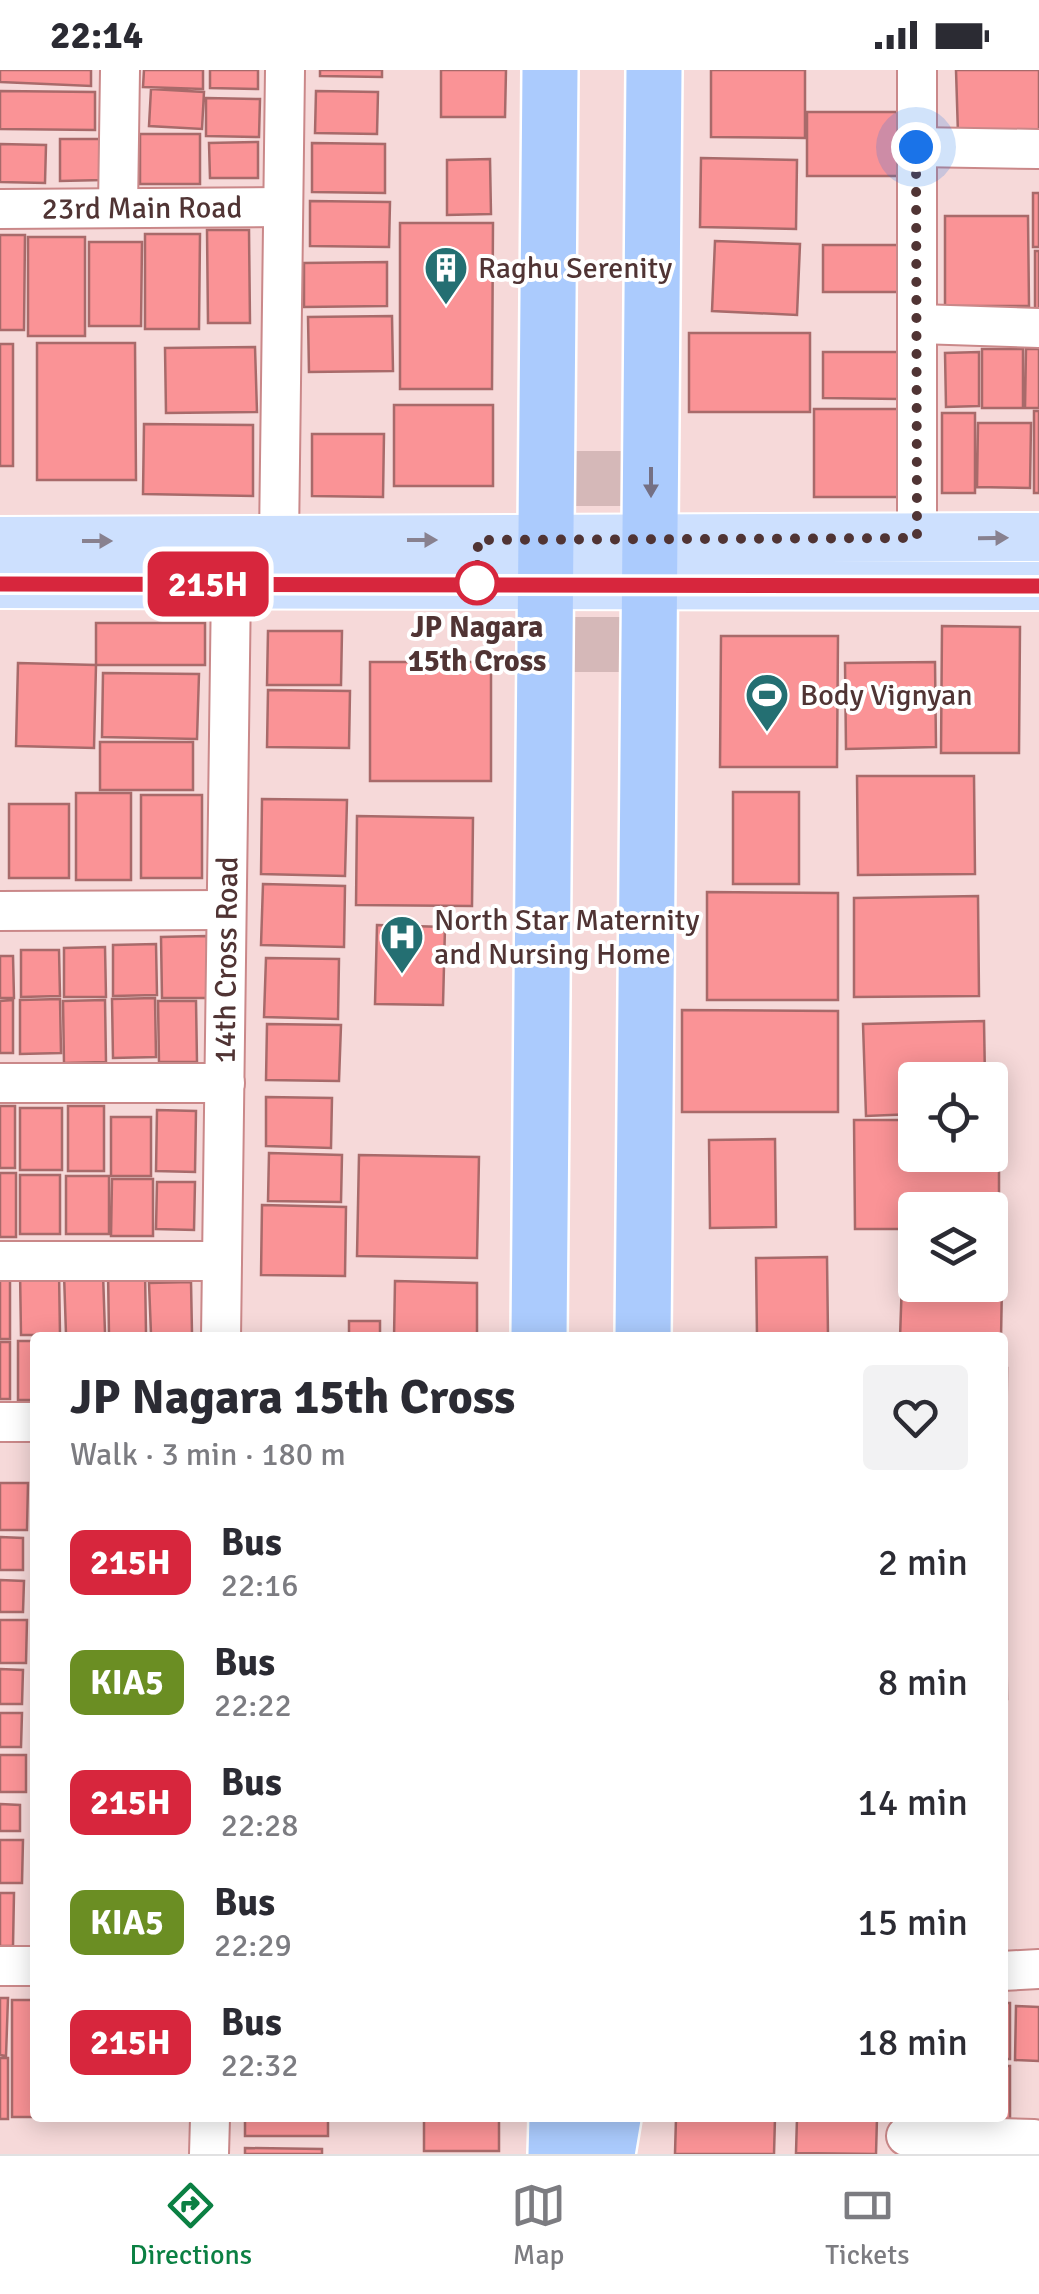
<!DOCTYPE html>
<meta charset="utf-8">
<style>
:root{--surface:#fff;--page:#f2f2f3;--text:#2b2b33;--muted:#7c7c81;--line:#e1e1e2;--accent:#0b8043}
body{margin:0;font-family:Signika,sans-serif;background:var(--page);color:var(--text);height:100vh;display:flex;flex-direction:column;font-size:38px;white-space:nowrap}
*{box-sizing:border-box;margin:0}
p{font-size:32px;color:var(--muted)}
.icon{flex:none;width:55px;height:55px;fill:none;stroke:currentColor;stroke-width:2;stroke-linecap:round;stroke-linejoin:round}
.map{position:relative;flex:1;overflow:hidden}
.panel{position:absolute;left:30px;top:1262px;width:978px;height:790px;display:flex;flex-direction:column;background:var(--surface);border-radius:10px;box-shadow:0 5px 25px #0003}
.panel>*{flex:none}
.badge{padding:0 20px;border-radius:15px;font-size:35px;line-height:65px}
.controls{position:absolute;left:898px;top:992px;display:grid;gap:20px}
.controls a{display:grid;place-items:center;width:110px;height:110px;border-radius:10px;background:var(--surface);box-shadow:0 5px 25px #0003;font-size:50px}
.you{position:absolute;width:50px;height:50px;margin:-25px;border:8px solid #fff;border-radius:50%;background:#1a73e8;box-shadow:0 0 0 15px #1a73e833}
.map>.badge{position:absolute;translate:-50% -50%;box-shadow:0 0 0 5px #fff}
.round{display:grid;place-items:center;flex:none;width:105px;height:105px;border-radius:10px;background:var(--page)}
.head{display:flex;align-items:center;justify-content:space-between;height:170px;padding:0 40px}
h1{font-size:48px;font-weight:700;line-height:75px}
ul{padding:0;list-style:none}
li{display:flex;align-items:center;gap:30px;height:120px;padding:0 40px}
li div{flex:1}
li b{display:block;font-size:38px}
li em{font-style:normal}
li .badge{min-width:110px;font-weight:700;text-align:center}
.status{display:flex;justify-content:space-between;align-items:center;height:70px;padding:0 50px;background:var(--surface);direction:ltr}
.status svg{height:28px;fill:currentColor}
.menu{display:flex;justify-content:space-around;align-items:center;height:140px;border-top:2px solid var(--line);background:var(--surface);font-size:28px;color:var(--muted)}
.menu a{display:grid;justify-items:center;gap:5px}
.menu .active{color:var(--accent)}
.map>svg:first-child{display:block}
.building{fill:#fa9396;stroke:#a86a6a;stroke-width:2.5}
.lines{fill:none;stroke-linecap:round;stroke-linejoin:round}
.highway-tunnel{stroke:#d5b8b8;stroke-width:55;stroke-dasharray:55 28;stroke-linecap:butt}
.minor-casing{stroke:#ca8889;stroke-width:42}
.major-casing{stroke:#fff;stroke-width:52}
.highway-casing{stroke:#fff;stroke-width:60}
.minor{stroke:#fff;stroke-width:38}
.major{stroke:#cde0fe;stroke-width:48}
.highway{stroke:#abcbfd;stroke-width:55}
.oneway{fill:#747084}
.oneway2{fill:#88818f}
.line-casing{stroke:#fff;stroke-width:22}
.line{stroke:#d7263d;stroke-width:15}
.walk{stroke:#503434;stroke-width:10;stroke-dasharray:0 18}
.stop-dot{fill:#fff;stroke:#d7263d;stroke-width:5}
.labels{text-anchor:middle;stroke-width:8;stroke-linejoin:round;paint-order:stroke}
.street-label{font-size:30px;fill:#503434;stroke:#fff}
.poi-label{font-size:30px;fill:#503434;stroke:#fff;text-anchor:start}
.stop-label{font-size:30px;font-weight:bold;fill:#503434;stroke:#fff}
</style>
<div class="status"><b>22:14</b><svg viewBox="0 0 49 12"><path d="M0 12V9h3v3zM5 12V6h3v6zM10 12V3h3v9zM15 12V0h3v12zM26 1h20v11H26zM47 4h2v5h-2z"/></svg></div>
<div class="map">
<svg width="1039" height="2084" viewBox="0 0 1039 2084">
<rect width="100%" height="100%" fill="#f6d9d9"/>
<!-- building -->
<path class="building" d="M 0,0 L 91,0 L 91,16 L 0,12 Z
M 144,0 L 203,0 L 203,19 L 143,17 Z
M 210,0 L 258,0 L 258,19 L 210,18 Z
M 320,0 L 382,0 L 382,7 L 320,6 Z
M 441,0 L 506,0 L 505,47 L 441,47 Z
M 711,0 L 805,0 L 805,68 L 711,67 Z
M 956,0 L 1039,0 L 1039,62 L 958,64 Z
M 151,19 L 204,22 L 202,59 L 149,56 Z
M 0,21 L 95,22 L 95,60 L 0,59 Z
M 316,21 L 378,22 L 377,64 L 315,63 Z
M 206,28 L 260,29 L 259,67 L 206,66 Z
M 807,42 L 901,42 L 901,106 L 807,106 Z
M 140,64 L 200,64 L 200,114 L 140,114 Z
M 60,69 L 103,69 L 103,110 L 60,111 Z
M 258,72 L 258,108 L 210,108 L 209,73 Z
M 312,73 L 385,74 L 385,123 L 312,122 Z
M 0,74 L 46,75 L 45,113 L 0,112 Z
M 701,88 L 797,90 L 796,159 L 700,157 Z
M 490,89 L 491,144 L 447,145 L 447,90 Z
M 1033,123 L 1039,123 L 1039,177 L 1033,177 Z
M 310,131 L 390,132 L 389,177 L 310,176 Z
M 945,146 L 1028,146 L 1029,236 L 945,236 Z
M 400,153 L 493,153 L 492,319 L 400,319 Z
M 207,160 L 249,160 L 250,253 L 208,253 Z
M 145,164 L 200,164 L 199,259 L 145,259 Z
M 0,165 L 25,165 L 24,260 L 0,260 Z
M 28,167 L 85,167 L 85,266 L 28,266 Z
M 715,171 L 800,174 L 797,245 L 712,241 Z
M 89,172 L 142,172 L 141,256 L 89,256 Z
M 823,175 L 902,175 L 902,222 L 823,222 Z
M 1035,181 L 1039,181 L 1039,239 L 1035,239 Z
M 387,192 L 387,236 L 304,237 L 304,193 Z
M 392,246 L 393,301 L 309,302 L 308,247 Z
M 689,263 L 810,263 L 810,342 L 689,342 Z
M 37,273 L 135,273 L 136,410 L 37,410 Z
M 0,274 L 13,274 L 13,396 L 0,396 Z
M 255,277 L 257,342 L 166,343 L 165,278 Z
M 982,279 L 1023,279 L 1023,338 L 982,338 Z
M 1026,279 L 1039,279 L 1039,338 L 1025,338 Z
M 823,282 L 899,282 L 899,329 L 823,328 Z
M 979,282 L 979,336 L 946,337 L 945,283 Z
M 394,335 L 493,335 L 493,416 L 394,416 Z
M 814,339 L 899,339 L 899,427 L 814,427 Z
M 1034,341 L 1039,341 L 1039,423 L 1034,423 Z
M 942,343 L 975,343 L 975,423 L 942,423 Z
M 978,353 L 1031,353 L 1030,418 L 977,417 Z
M 144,354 L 253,355 L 253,426 L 143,424 Z
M 312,364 L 384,364 L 383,427 L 312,426 Z
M 96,553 L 205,553 L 205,595 L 96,595 Z
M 942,556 L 1020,557 L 1019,683 L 941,683 Z
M 268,561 L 342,561 L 341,615 L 267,615 Z
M 721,566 L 838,566 L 837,697 L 720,697 Z
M 370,592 L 491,592 L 491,711 L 370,711 Z
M 935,592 L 936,677 L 846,679 L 845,593 Z
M 18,593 L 96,595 L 94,678 L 16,676 Z
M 103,603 L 199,604 L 197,669 L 102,667 Z
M 268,620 L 350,621 L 349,678 L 267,677 Z
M 100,672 L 193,672 L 193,720 L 100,720 Z
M 857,706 L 974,706 L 975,804 L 858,805 Z
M 733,722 L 799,722 L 799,814 L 733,814 Z
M 76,723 L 131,723 L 131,810 L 76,810 Z
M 141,725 L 202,725 L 202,808 L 141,808 Z
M 262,729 L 347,730 L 345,806 L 261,804 Z
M 9,734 L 69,734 L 69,808 L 9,808 Z
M 357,746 L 473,748 L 472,836 L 356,835 Z
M 263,814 L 345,816 L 344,877 L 261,875 Z
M 707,822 L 838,823 L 838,930 L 707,930 Z
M 978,826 L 979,926 L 854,927 L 854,828 Z
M 377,855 L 445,857 L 443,935 L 375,934 Z
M 207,866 L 208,928 L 162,928 L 161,867 Z
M 156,874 L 157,925 L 113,926 L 113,875 Z
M 105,877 L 106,927 L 64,927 L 64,878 Z
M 21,880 L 59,880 L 60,926 L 21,927 Z
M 0,886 L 13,886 L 14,928 L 0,928 Z
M 266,888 L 339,889 L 338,949 L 264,947 Z
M 155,928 L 156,987 L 113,988 L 112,929 Z
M 60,929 L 61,983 L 20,984 L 20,930 Z
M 13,930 L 13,983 L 0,983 L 0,931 Z
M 105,930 L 106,992 L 64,993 L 63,931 Z
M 158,931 L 196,931 L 197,992 L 159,992 Z
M 682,940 L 838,941 L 838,1042 L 682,1042 Z
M 984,951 L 985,1010 L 915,1010 L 915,1044 L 866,1046 L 863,954 Z
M 267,954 L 341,955 L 339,1011 L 266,1010 Z
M 266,1027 L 332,1028 L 331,1078 L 266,1076 Z
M 0,1036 L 15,1036 L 15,1098 L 0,1098 Z
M 68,1036 L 104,1036 L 104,1101 L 68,1101 Z
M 20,1038 L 62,1038 L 62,1100 L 20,1100 Z
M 157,1040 L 196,1041 L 195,1102 L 156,1101 Z
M 111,1047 L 151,1047 L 151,1106 L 111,1106 Z
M 990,1049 L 999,1049 L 999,1158 L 990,1158 L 990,1140 L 915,1140 L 915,1159 L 855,1159 L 854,1050 L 915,1050 L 915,1085 L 990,1085 Z
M 775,1069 L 776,1157 L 710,1158 L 709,1070 Z
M 269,1083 L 342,1085 L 341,1132 L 268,1131 Z
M 359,1085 L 479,1087 L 477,1188 L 357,1186 Z
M 0,1103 L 16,1103 L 16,1167 L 0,1167 Z
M 20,1105 L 60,1105 L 60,1164 L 20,1164 Z
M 66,1106 L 109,1106 L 109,1164 L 66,1164 Z
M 112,1109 L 153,1109 L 153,1166 L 111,1166 Z
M 157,1112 L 195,1112 L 194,1160 L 156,1159 Z
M 262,1135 L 346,1137 L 345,1206 L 261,1205 Z
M 827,1187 L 828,1266 L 757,1267 L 756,1188 Z
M 20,1201 L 59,1201 L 60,1265 L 21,1265 Z
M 145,1201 L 146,1263 L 109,1264 L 108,1202 Z
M 103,1203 L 105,1263 L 66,1264 L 64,1204 Z
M 0,1209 L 10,1210 L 10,1269 L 0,1269 Z
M 902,1210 L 915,1210 L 915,1215 L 1002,1213 L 1001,1268 L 900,1268 Z
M 395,1211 L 477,1213 L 477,1268 L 394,1268 Z
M 191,1212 L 192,1263 L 151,1264 L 149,1213 Z
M 349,1251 L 380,1251 L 380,1268 L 349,1268 Z
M 18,1271 L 35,1271 L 35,1330 L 18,1330 Z
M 0,1272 L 10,1272 L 10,1329 L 0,1329 Z
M 1002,1298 L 1007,1298 L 1006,1414 L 1002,1414 Z
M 0,1413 L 28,1413 L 27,1460 L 0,1460 Z
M 0,1467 L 23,1468 L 23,1500 L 0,1500 Z
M 0,1510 L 24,1511 L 23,1542 L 0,1542 Z
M 1002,1530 L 1006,1530 L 1007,1629 L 1002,1629 Z
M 0,1550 L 27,1550 L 26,1593 L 0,1593 Z
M 0,1599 L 23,1600 L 22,1634 L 0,1634 Z
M 0,1643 L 22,1643 L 21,1677 L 0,1677 Z
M 0,1685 L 26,1685 L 26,1722 L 0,1722 Z
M 0,1734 L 20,1735 L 20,1761 L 0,1761 Z
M 0,1770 L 23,1770 L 22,1813 L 0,1813 Z
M 0,1823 L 14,1823 L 13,1876 L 0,1876 Z
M 0,1928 L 8,1928 L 6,1986 L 0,1985 Z
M 12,1930 L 35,1930 L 35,2047 L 12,2047 Z
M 1002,1933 L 1010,1933 L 1010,1989 L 1002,1989 Z
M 1016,1936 L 1039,1937 L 1039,1991 L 1015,1990 Z
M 0,1988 L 8,1988 L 8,2049 L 0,2049 Z
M 1002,1996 L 1010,1996 L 1010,2050 L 969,2050 L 1002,2048 Z
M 245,2048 L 328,2048 L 328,2066 L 245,2066 Z
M 424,2048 L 499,2048 L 499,2081 L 424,2081 Z
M 676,2048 L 775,2048 L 774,2084 L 675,2084 Z
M 797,2048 L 877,2048 L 876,2084 L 796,2083 Z
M 245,2078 L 322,2079 L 322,2084 L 245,2084 Z"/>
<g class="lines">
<!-- highway-tunnel -->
<path class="highway-tunnel" d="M 575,381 L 576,627
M 617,381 L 617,627"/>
<defs>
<g id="minor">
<path d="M 917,0 L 917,468"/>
<path d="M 916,77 L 1039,79"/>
<path d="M 118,138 L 120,0"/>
<path id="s1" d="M 0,139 L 283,137"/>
<path d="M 919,254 L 1039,258"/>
<path d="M 279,470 L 285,0"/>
<path d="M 0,841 L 225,840"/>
<path d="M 0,1013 L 225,1013"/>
<path d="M 0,1191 L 222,1191"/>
<path id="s2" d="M 221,1268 L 231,514"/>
<path d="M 0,1352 L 35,1352"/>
<path d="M 0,1896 L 35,1896"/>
<path d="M 1002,1901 L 1039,1899"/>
<path d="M 906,2066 L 1034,2069 L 1033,2084"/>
<path d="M 209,2084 L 210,2048"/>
</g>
<path id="major" d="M 0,471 L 1039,467
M 0,514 L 1039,516"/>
<path id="highway" d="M 539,1268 L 550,0
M 643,1268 L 654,0
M 556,2084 L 557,2048
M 607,2084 L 613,2048"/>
</defs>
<!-- minor casing -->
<use href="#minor" class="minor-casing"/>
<!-- major casing -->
<use href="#major" class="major-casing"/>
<!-- highway casing -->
<use href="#highway" class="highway-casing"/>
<!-- minor -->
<use href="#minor" class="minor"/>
<!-- major -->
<use href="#major" class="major"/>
<!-- highway -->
<use href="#highway" class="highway"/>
</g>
<!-- one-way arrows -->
<defs><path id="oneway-solid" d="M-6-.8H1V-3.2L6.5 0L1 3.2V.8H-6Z" transform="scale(2.5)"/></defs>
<use class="oneway" href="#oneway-solid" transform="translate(651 412) rotate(90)"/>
<g class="oneway2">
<use href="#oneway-solid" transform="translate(993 468) rotate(-1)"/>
<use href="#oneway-solid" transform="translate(422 470)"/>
<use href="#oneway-solid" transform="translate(97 471)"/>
</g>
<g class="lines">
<defs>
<path id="line" d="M 0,514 L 1039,516"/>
</defs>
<!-- line casing -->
<use href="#line" class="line-casing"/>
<!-- line -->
<use href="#line" class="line"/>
<!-- walk -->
<path class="walk" d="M 477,513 L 478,470 L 917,468 L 916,77"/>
</g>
<!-- icons -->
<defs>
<symbol id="building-pin" viewBox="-11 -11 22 30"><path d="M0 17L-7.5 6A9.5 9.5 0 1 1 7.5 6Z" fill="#246f72" stroke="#fff"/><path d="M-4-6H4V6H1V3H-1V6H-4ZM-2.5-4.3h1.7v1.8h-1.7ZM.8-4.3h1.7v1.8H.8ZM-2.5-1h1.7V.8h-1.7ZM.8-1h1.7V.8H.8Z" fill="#fff"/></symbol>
<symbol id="stadium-pin" viewBox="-11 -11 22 30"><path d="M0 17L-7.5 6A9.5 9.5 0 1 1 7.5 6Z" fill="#246f72" stroke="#fff"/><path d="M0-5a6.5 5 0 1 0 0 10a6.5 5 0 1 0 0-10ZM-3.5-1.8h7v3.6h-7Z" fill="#fff"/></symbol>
<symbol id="hospital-pin" viewBox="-11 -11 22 30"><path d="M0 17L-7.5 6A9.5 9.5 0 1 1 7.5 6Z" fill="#246f72" stroke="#fff"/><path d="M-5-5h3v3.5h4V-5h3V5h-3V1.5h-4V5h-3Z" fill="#fff"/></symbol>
</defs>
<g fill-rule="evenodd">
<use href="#building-pin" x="421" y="173" width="50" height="68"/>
<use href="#stadium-pin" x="742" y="600" width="50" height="68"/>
<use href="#hospital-pin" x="377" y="842" width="50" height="68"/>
</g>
<!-- markers -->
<circle class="stop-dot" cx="477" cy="513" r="20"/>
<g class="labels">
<!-- street labels -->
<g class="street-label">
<text dy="10" stroke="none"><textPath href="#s1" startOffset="142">23rd Main Road</textPath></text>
<text dy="10" stroke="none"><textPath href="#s2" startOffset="378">14th Cross Road</textPath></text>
</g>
<!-- poi labels -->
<g class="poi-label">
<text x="478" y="208">Raghu Serenity</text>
<text x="800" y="635">Body Vignyan</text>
<text x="434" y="860">North Star Maternity<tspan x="434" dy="34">and Nursing Home</tspan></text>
</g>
<!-- stop labels -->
<g class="stop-label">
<text x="477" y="567">JP Nagara<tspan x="477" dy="34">15th Cross</tspan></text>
</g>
</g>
</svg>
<div class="controls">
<a><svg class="icon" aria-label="locate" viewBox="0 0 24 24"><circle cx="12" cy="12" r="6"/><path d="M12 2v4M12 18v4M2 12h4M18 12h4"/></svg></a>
<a><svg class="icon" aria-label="layers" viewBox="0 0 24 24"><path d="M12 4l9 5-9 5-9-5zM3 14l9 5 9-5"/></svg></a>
</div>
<div class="you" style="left:916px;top:77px"></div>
<b class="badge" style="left:208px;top:514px;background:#d7263d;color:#fff">215H</b>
<section class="panel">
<div class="head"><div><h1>JP Nagara 15th Cross</h1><p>Walk · 3 min · 180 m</p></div><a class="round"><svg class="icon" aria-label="heart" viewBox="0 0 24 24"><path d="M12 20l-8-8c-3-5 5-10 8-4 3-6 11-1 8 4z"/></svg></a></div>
<ul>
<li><span class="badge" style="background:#d7263d;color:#fff">215H</span><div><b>Bus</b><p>22:16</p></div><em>2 min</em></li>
<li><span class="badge" style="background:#6b8e23;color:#fff">KIA5</span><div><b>Bus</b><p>22:22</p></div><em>8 min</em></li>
<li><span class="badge" style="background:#d7263d;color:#fff">215H</span><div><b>Bus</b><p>22:28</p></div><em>14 min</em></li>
<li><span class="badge" style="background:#6b8e23;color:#fff">KIA5</span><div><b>Bus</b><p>22:29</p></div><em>15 min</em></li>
<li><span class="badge" style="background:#d7263d;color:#fff">215H</span><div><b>Bus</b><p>22:32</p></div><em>18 min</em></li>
</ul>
</section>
</div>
<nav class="menu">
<a class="active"><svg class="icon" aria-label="directions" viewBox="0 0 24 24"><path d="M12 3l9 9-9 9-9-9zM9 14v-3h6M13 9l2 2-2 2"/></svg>Directions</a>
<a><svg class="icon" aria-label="map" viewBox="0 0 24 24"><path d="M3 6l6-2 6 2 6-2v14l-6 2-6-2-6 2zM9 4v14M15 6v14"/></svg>Map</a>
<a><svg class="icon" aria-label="tickets" viewBox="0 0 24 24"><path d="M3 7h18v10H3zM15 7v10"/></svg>Tickets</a>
</nav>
